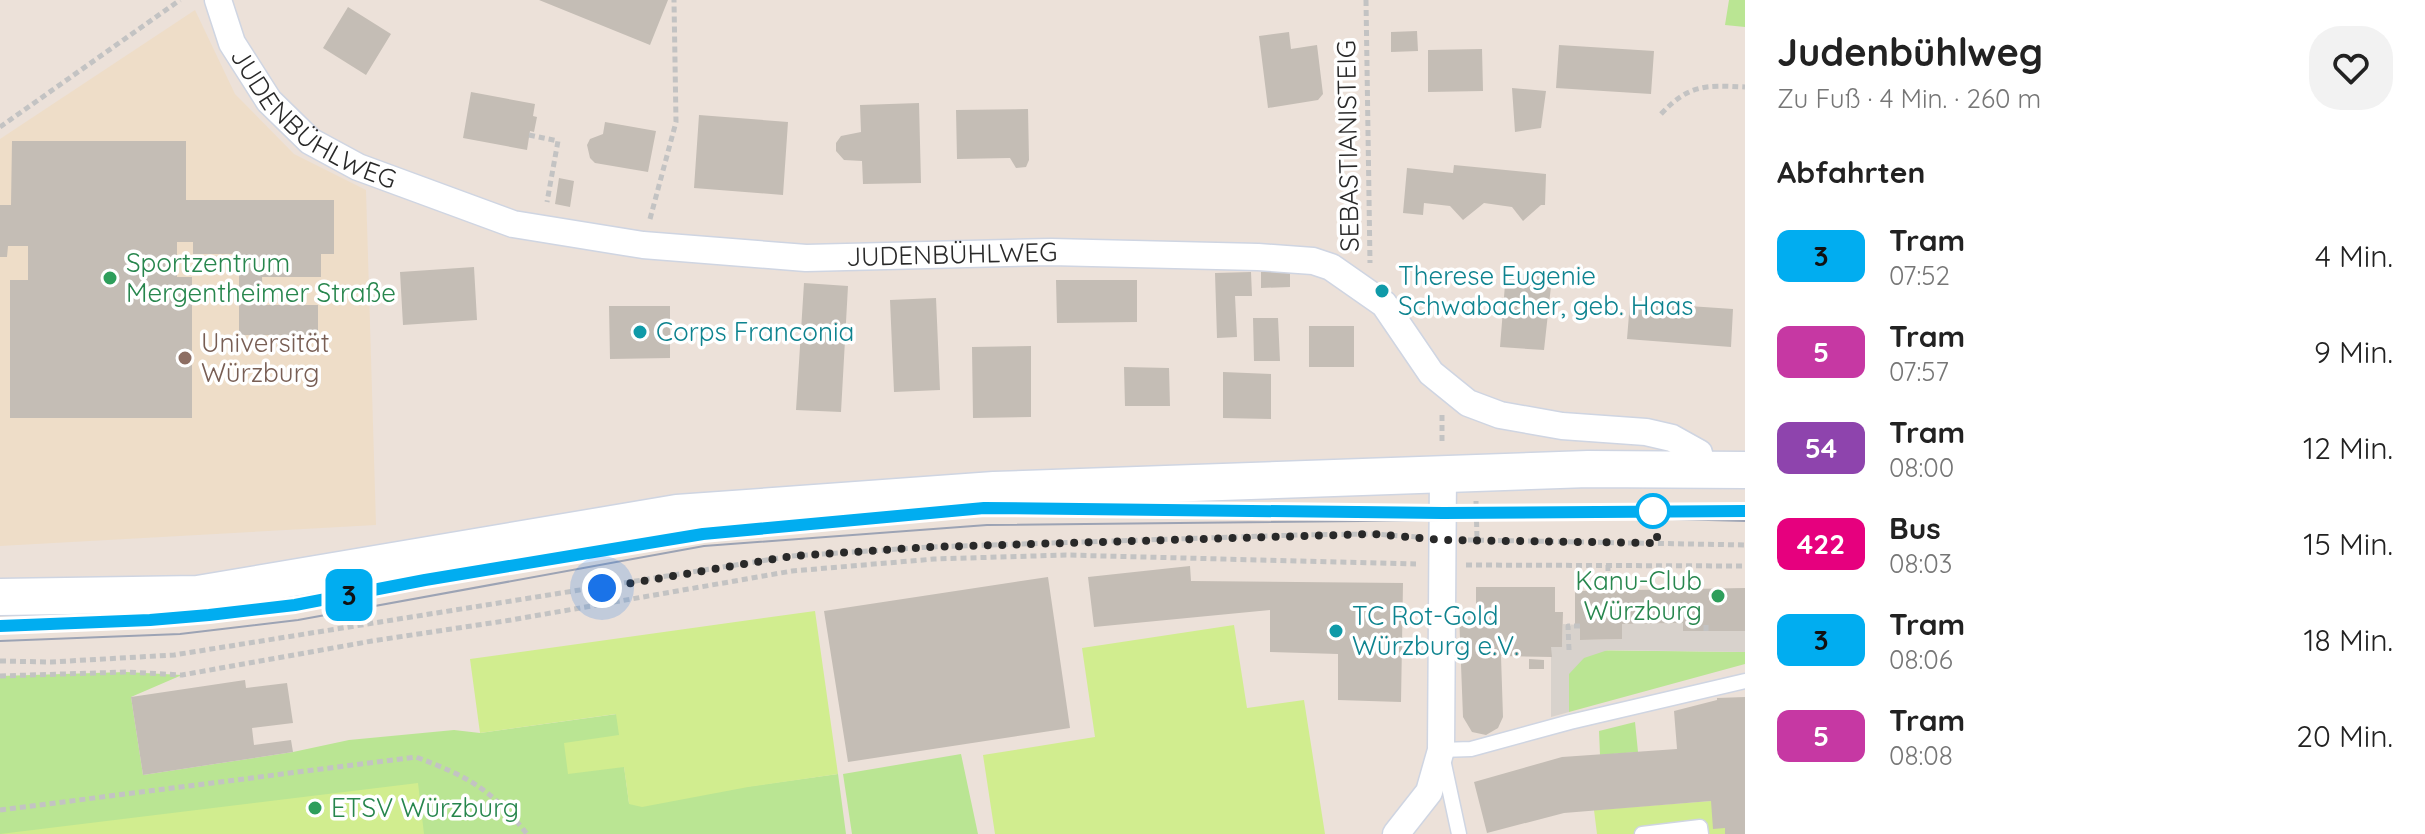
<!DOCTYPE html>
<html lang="de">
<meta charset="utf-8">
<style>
:root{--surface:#fff;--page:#f2f2f2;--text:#222;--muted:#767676}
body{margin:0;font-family:Quicksand,sans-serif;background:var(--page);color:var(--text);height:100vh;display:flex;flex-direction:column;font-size:30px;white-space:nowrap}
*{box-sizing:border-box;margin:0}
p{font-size:26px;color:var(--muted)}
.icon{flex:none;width:44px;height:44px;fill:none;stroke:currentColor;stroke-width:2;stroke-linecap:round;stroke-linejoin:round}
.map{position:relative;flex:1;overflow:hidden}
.panel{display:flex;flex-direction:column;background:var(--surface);width:680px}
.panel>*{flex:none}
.badge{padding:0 16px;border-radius:12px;font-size:28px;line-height:52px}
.you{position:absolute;width:40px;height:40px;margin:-20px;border:6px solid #fff;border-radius:50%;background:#1a73e8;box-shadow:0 0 0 12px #1a73e833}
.map>.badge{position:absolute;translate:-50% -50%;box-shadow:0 0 0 4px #fff}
h2{padding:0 32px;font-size:30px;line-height:72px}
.round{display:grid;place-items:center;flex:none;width:84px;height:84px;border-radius:32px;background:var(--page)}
.head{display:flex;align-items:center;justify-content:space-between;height:136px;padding:0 32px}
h1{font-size:38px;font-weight:700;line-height:60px}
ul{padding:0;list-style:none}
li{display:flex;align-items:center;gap:24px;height:96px;padding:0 32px}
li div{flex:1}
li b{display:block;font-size:30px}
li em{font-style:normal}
li .badge{min-width:88px;font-weight:700;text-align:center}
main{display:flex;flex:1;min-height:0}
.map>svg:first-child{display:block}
.education{fill:#eeddc8}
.green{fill:#bae593}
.pitch{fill:#d1ed8f}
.plaza{fill:#d8d2cc}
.building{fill:#c4bdb5}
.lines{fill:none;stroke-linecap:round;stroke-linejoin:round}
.lane-casing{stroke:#cfd5e2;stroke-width:17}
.street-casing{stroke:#cfd5e2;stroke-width:29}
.secondary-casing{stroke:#cfd5e2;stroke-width:39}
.path{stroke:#c3c3c3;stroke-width:5;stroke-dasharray:6 4;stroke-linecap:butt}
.lane{stroke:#fff;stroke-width:14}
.street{stroke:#fff;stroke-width:26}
.secondary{stroke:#fff;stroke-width:36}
.tram{stroke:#9ca3b4;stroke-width:2}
.line-casing{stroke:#fff;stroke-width:18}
.line{stroke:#01adf0;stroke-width:12}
.walk{stroke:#292929;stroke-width:8;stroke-dasharray:0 14.4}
.leisure-dot{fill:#2e9e5b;stroke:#fff;stroke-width:3}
.culture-dot{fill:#0f9aa8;stroke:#fff;stroke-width:3}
.education-dot{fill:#8d6e63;stroke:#fff;stroke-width:3}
.stop-dot{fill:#fff;stroke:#01adf0;stroke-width:4}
.labels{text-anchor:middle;stroke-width:7;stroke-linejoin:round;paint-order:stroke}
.street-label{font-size:26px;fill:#292929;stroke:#fff}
.leisure-label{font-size:26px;fill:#27864d;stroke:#fff;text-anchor:start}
.culture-label{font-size:26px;fill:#0d838f;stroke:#fff;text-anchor:start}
.education-label{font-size:26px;fill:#785e54;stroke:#fff;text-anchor:start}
</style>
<main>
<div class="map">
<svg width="1745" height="834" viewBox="0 0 1745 834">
<rect width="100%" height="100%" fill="#ece1d9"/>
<!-- education -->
<path class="education" d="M 195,10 L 235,94 L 294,154 L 366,190 L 376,525 L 0,546 L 0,139 Z"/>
<!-- green -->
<path class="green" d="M 1729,0 L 1745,0 L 1745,27 L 1725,25 Z
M 1569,650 L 1745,652 L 1745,664 L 1569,712 Z
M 126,672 L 182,675 L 131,697 L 143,775 L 293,752 L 349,740 L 454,730 L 480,733 L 617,714 L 629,803 L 838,774 L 846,834 L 0,834 L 0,676 Z
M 1635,722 L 1638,752 L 1600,755 L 1599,731 Z
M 961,754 L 978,834 L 852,834 L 843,774 Z"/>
<!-- pitch -->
<path class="pitch" d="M 815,611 L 838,774 L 748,787 L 642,807 L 629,804 L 624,767 L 568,774 L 564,743 L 619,735 L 616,714 L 480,733 L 470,659 Z
M 1234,625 L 1247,708 L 1304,700 L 1325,834 L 995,834 L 983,755 L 1095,737 L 1082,648 Z
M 418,783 L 424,834 L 0,834 Z
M 1711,801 L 1725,828 L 1725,834 L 1597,834 L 1594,810 Z"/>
<!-- plaza -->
<path class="plaza" d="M 1683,623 L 1683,631 L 1745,631 L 1745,652 L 1608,650 L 1584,658 L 1569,674 L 1569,712 L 1551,717 L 1551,647 L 1562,647 L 1563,624 L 1580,625 L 1580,640 L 1622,639 L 1622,624 Z"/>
<!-- building -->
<path class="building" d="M 539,0 L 668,0 L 650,45 Z
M 348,7 L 391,34 L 366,75 L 323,48 Z
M 1417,31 L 1418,51 L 1391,52 L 1391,32 Z
M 1289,32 L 1291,49 L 1317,45 L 1323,94 L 1318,100 L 1268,108 L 1259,36 Z
M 1559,45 L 1654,51 L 1651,94 L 1556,88 Z
M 1482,49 L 1483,91 L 1428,92 L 1428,50 Z
M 1512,88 L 1546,91 L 1541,128 L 1515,132 Z
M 471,92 L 535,104 L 533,116 L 537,117 L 534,132 L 530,131 L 527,150 L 463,138 Z
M 919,103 L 921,183 L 863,184 L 862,161 L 844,160 L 836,151 L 836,143 L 841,136 L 861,132 L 860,105 Z
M 1028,109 L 1029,160 L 1026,167 L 1016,168 L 1010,158 L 957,159 L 956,110 Z
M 699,115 L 788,122 L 783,195 L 694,188 Z
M 605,122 L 656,131 L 648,172 L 595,163 L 590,158 L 587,145 L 590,139 L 603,134 Z
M 12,141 L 186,141 L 186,200 L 334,200 L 334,254 L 321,254 L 321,277 L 262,277 L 263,305 L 318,305 L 318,335 L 239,335 L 239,254 L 193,254 L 193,242 L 177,242 L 177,277 L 192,277 L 192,418 L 10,418 L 10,280 L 28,280 L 28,246 L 8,246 L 7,257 L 0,257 L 0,205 L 11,205 Z
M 1454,165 L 1546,174 L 1545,205 L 1541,205 L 1523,221 L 1512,207 L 1484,203 L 1463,220 L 1450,206 L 1424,203 L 1423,215 L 1403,213 L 1407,168 L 1453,173 Z
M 559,178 L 574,181 L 570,207 L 555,204 Z
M 474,267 L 477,320 L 403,325 L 400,272 Z
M 1290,271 L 1290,287 L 1261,288 L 1261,272 Z
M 1251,272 L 1252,296 L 1235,296 L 1237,337 L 1217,338 L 1215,273 Z
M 1506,272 L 1552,277 L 1544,350 L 1500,347 Z
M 1056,280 L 1137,280 L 1137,322 L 1057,323 Z
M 804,283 L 848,286 L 841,412 L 796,410 Z
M 936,298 L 940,390 L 894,392 L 890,300 Z
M 1630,302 L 1733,309 L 1731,347 L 1627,339 Z
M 609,306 L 670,306 L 670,358 L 610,359 Z
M 1253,318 L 1278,318 L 1280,361 L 1254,361 Z
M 1309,326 L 1354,326 L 1354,367 L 1309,367 Z
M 1031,346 L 1031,417 L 973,418 L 972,347 Z
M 1124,367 L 1169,368 L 1170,406 L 1125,406 Z
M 1223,372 L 1271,374 L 1271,419 L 1223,418 Z
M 1190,566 L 1191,581 L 1403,583 L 1401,702 L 1338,700 L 1338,654 L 1270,652 L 1270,610 L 1094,627 L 1088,577 Z
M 1048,577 L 1070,728 L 848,762 L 824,611 Z
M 1476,587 L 1555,587 L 1555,612 L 1563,612 L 1562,647 L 1551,647 L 1552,657 L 1501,656 L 1503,717 L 1498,728 L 1486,735 L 1472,732 L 1463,717 L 1459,612 L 1476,612 Z
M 1745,588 L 1745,631 L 1683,631 L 1683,623 L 1622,624 L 1622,639 L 1580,640 L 1580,625 L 1575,625 L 1575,591 Z
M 1529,659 L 1544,660 L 1544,669 L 1529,669 Z
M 245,680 L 246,688 L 287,683 L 293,723 L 252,728 L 254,745 L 291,740 L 293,752 L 143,775 L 131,697 Z
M 1745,697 L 1745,834 L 1725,834 L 1725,828 L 1713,829 L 1711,801 L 1564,813 L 1487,833 L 1474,782 L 1562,757 L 1677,749 L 1674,711 L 1717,700 L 1717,698 Z"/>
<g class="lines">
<defs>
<path id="lane" d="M 1459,834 L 1441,750 L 1471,749 L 1570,722 L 1745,681
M 1642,834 L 1700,827 L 1701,834"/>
<g id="street">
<path id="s1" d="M 218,0 L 232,43 L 269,101 L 310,141 L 358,167 L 513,224 L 643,245 L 806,258 L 1051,252 L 1258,257 L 1313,261 L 1331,267 L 1384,304 L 1431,373 L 1468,403 L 1500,415 L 1562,426 L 1646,432 L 1672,438 L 1699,453 L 1701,468"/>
<path d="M 1396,834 L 1429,792 L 1441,750 L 1443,474"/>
</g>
<path id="secondary" d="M 0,597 L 198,594 L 677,513 L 994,490 L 1588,469 L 1745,470"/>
</defs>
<!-- lane casing -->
<use href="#lane" class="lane-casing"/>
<!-- street casing -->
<use href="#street" class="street-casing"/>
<!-- secondary casing -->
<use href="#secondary" class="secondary-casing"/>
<!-- path -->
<path class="path" d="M 1366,0 L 1370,263
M 1661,114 C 1689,84 1706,85 1745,87
M 0,127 L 180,0
M 529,135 L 558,141 L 547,202
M 650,219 L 676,122 L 674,0
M 1442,415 L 1442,445
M 1476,501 L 1477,539
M 1468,540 L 1745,545
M 1466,565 L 1745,566
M 1608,565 L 1608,590
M 1706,631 L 1706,622
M 1569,650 L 1568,626 L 1580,626
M 0,661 L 51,662 L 174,655 L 792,556 L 930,547 L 1299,535 L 1372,534 L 1418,537
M 0,676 L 126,672 L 182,675 L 372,641 L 511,620 L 792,571 L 934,559 L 1066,555 L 1416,564
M 0,810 L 416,757 C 469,777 491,789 527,834"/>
<!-- lane -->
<use href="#lane" class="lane"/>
<!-- street -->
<use href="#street" class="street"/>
<!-- secondary -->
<use href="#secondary" class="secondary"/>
<!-- tram -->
<path class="tram" d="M 0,626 L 180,619 L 295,605 L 703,534 L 984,508 L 1273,510
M 0,641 L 180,634 L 298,620 L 704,546 L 987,525 L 1636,518 L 1745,521"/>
</g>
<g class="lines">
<defs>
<path id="line" d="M 0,626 L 150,620 L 209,615 L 295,605 L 425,580 L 703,534 L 984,508 L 1443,513 L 1745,511"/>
</defs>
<!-- line casing -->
<use href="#line" class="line-casing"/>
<!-- line -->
<use href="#line" class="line"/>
<!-- walk -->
<path class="walk" d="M 602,588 L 792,556 L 930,547 L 1372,534 L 1443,540 L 1658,543 L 1653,511"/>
</g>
<!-- markers -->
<g class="leisure-dot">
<circle cx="110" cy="278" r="8"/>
<circle cx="1718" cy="596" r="8"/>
<circle cx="315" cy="808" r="8"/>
</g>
<g class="culture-dot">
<circle cx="1382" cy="291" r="8"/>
<circle cx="640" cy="332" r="8"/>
<circle cx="1336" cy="631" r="8"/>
</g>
<circle class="education-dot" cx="185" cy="358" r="8"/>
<circle class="stop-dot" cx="1653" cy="511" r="16"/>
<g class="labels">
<!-- street labels -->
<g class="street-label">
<text dy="9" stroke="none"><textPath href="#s1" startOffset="160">JUDENBÜHLWEG</textPath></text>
<text transform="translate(1348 146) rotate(-91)" y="9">SEBASTIANISTEIG</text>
<text dy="9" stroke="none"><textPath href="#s1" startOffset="832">JUDENBÜHLWEG</textPath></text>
</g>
<!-- leisure labels -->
<g class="leisure-label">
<text x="126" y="272">Sportzentrum<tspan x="126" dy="30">Mergentheimer Straße</tspan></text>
<text x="1702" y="590" text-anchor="end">Kanu-Club<tspan x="1702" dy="30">Würzburg</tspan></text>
<text x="331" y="817">ETSV Würzburg</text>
</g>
<!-- culture labels -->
<g class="culture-label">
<text x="1398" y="285">Therese Eugenie<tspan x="1398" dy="30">Schwabacher, geb. Haas</tspan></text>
<text x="656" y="341">Corps Franconia</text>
<text x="1352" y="625">TC Rot-Gold<tspan x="1352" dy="30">Würzburg e.V.</tspan></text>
</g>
<!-- education labels -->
<g class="education-label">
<text x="201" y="352">Universität<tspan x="201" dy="30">Würzburg</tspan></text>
</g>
</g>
</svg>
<div class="you" style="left:602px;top:588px"></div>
<b class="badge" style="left:349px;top:595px;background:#01adf0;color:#111">3</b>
</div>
<section class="panel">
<div class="head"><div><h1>Judenbühlweg</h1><p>Zu Fuß · 4 Min. · 260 m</p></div><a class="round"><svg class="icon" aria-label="heart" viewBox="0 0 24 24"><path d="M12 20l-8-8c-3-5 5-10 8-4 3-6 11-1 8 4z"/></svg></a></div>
<h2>Abfahrten</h2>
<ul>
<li><span class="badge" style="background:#01adf0;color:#111">3</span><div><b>Tram</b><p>07:52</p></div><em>4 Min.</em></li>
<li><span class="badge" style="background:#c638a3;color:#fff">5</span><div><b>Tram</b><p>07:57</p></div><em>9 Min.</em></li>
<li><span class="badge" style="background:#8e44ad;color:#fff">54</span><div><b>Tram</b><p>08:00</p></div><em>12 Min.</em></li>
<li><span class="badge" style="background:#e6007e;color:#fff">422</span><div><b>Bus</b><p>08:03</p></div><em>15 Min.</em></li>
<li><span class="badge" style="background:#01adf0;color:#111">3</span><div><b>Tram</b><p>08:06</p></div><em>18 Min.</em></li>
<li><span class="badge" style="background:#c638a3;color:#fff">5</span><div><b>Tram</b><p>08:08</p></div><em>20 Min.</em></li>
</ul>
</section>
</main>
